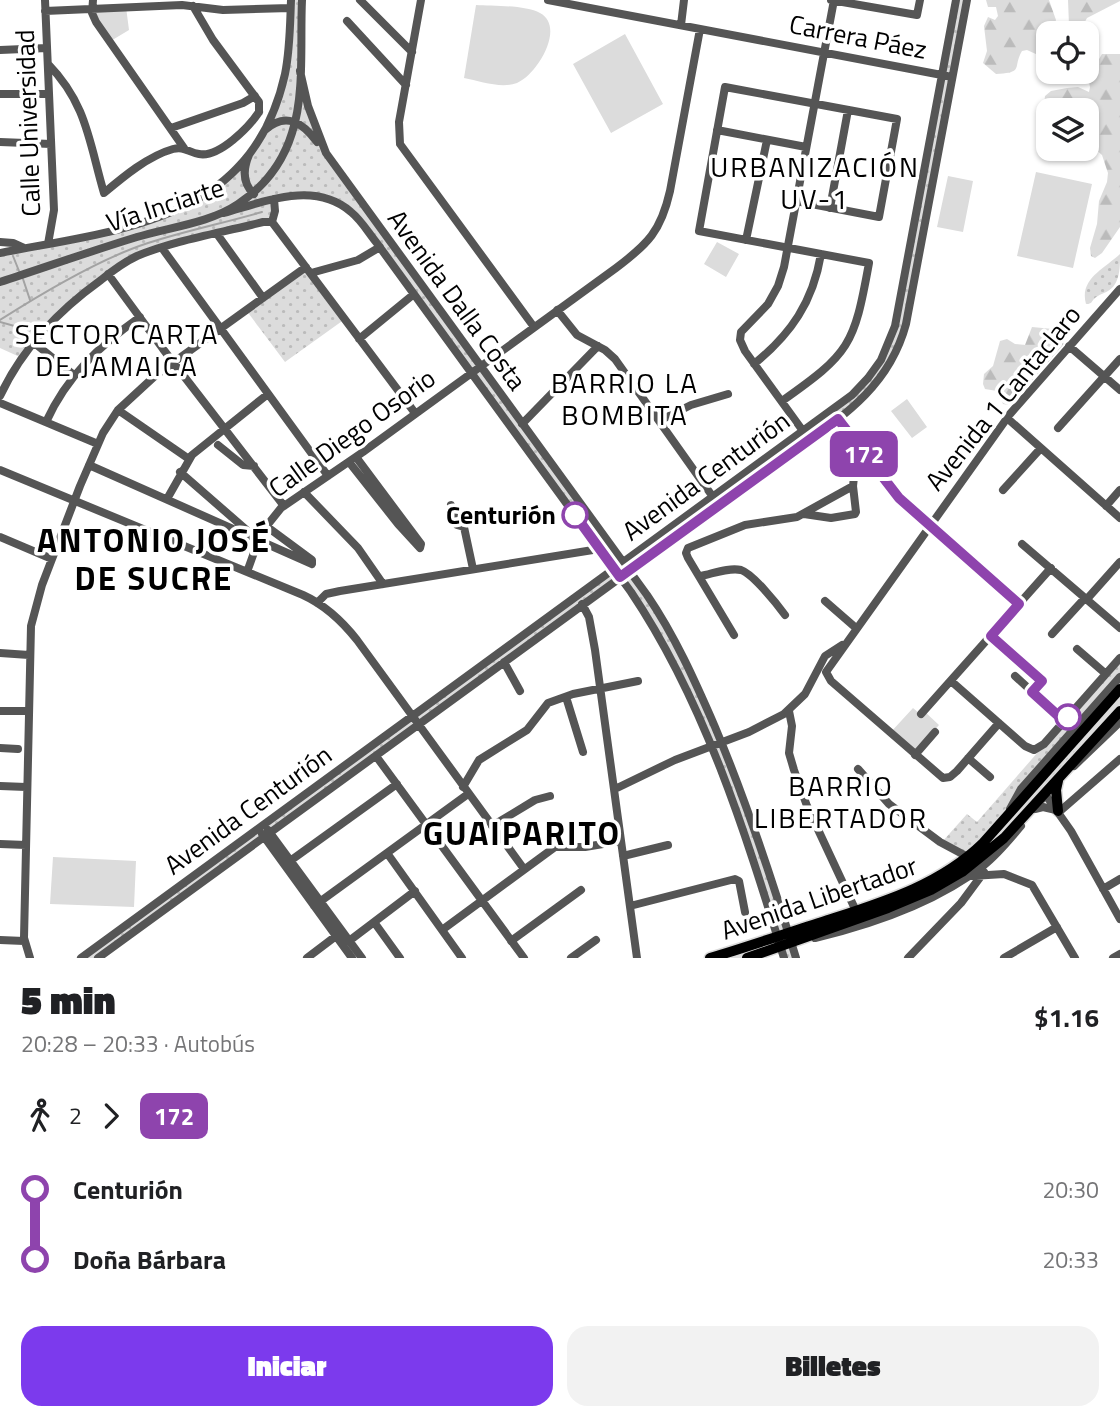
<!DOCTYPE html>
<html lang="es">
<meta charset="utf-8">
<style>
:root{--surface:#fff;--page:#f2f2f2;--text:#202124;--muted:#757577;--accent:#7c3aed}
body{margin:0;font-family:"Titillium Web",sans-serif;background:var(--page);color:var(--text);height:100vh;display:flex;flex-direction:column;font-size:26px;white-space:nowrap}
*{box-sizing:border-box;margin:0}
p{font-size:23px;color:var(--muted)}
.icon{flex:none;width:38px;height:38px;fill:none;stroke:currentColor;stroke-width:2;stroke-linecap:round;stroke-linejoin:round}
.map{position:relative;height:958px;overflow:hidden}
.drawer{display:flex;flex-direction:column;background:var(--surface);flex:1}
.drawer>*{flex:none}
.badge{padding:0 14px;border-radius:10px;font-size:24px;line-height:46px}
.buttons{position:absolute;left:1036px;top:21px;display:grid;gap:14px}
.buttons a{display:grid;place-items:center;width:63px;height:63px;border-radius:14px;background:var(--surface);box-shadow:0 2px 5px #0004;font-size:35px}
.map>.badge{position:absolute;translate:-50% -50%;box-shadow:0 0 0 4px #fff}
.legs{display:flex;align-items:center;gap:10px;height:77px;padding:0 21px;font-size:23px}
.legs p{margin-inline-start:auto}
.headline{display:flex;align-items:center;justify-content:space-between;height:119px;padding:0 21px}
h1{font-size:38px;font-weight:800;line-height:52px}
.button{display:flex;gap:14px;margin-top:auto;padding:14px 21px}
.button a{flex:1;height:80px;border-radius:21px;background:var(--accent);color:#fff;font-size:28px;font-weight:800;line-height:80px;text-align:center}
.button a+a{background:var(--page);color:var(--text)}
ul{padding:0 21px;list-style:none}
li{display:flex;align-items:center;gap:24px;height:70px;font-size:26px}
li i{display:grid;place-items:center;width:10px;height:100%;margin:0 9px;background:currentColor}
li i::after{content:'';width:18px;height:18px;margin:-9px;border:5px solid;border-radius:50%;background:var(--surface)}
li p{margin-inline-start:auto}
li:first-child i{background:linear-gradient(#0000 50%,currentColor 0)}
li:last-child i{background:linear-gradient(currentColor 50%,#0000 0)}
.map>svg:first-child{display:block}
.grass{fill:url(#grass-dots)}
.forest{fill:url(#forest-firs)}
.green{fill:#dcdcdc}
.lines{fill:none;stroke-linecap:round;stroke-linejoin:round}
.stream{stroke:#a3a3a3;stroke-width:2}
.major-casing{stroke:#dbdbdb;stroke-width:13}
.minor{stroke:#555;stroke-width:8}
.major{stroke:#000;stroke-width:10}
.line-1-casing{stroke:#fff;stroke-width:16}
.line-1{stroke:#8e44ad;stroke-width:10}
.stop-1-dot{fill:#fff;stroke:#8e44ad;stroke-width:3.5}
.labels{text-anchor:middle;stroke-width:7;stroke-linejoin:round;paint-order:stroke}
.street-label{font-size:26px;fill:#000;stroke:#fff}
.stop-label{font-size:26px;font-weight:bold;fill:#000;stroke:#fff;text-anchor:end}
.neighbourhood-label{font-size:28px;letter-spacing:2px;fill:#000;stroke:#fff}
.district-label{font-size:33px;font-weight:bold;letter-spacing:2px;fill:#000;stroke:#fff}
</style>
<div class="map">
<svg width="1120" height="958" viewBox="0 0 1120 958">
<defs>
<pattern id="grass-dots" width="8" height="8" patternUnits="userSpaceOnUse" patternTransform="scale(1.75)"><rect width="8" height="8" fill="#dcdcdc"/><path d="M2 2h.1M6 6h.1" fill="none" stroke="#bbb" stroke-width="1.8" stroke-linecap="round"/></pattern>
<pattern id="forest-firs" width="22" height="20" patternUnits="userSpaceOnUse" patternTransform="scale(1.75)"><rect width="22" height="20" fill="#dcdcdc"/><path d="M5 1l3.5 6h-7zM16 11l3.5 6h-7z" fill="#bbb"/></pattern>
</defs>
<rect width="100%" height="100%" fill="#fff"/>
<!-- grass -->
<path class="grass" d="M 291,0 L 302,0 L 300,71 L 321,142 L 623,562 L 852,395 L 887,349 L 956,0 L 967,0 L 906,324 L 875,387 L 629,571 L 647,595 L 699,690 L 789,932 L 864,908 L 966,858 L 942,842 L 967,814 L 977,822 L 1120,658 L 1120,722 L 1064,774 L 1003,847 L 792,944 L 796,958 L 784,958 L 781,948 L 747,958 L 710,958 L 777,936 L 759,876 L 682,681 L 620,577 L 270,833 L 362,958 L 352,958 L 264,837 L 98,958 L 81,958 L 258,829 L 270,833 L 264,825 L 614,569 L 356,217 L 325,198 L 275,199 L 272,222 L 140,255 L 93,285 L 22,358 L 0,348 L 0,253 L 126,228 L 205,195 L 255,144 L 284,76 Z
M 1120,254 C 1120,270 1120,287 1104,293 C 1097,296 1095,297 1091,303 L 1086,304 C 1079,279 1104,269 1120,254 Z
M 306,267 L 345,319 L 285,362 L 246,310 Z"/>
<!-- forest -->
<path class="forest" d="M 986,0 L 1049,0 L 1056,20 L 1052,33 L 1048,33 L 1048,51 L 1038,55 L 1027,50 L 1022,51 C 1012,68 1025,72 996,74 L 983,63 L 987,51 L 984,26 L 988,17 L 995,20 L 998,16 L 996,7 L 988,7 Z
M 1068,0 L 1120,0 L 1120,1 L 1087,18 L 1079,33 L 1061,33 L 1069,25 Z
M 1102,54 L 1120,54 L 1120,227 L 1102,253 L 1095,258 L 1091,256 L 1090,248 L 1097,224 L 1099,201 L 1107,182 L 1108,173 L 1102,155 L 1087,142 L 1087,110 L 1048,110 L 1048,113 L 1044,106 L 1045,96 L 1051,91 L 1067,88 L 1078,87 L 1089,92 L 1090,87 L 1088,78 Z
M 1058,324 L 1062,326 L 1064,340 L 1063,345 L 1014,401 L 1008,405 L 1003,404 L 997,391 L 985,389 L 983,384 L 984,374 L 993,366 L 1000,341 L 1007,339 L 1015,344 L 1025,345 L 1032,327 L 1053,329 Z"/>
<!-- green -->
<path class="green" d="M 476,5 C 492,6 526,5 540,13 C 566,27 537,75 517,83 C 501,89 480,81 464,78 Z
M 126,7 L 129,30 L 109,42 L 93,9 Z
M 625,34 L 663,104 L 611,133 L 573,64 Z
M 1036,172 L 1092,184 L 1073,268 L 1017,256 Z
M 948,176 L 973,181 L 963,232 L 937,227 Z
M 717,242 L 739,254 L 726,277 L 704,264 Z
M 907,399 L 927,427 L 912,438 L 891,411 Z
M 913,708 L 920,714 L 924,711 L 939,725 L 914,754 L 890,733 Z
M 53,857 L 136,861 L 134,907 L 50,904 Z"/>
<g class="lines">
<!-- stream -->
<path class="stream" d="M 13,256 L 19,271
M 23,279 L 30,300
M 0,320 C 44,292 99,259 148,243 C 185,231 224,223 262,212
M 0,322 L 36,332"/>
<defs>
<path id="major" d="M 1058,781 L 1056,790 L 1058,811
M 710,958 C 747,947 784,934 822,922 C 880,903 939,886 983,843 L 1120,689
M 747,958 L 888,908 L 931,890 L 962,872 L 1004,838 L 1120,711"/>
</defs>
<!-- major casing -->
<use href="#major" class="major-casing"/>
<!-- minor -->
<path class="minor" d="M 45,0 L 54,210 L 48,244
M 93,0 L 92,13 L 96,22 L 184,148
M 360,0 L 412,52
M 421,0 L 399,122 L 400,144 L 534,327
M 548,0 L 947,76
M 831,0 L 917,15 L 920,0
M 193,6 L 213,40 L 259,102 L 259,112
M 45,11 L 182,5 L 223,10 L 290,8
M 347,21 L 406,85
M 681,25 L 684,0
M 0,50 L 47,48
M 48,64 C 87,104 89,142 104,193 C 123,177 148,156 173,149 C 184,146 188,152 199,154 C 219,158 249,127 259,112
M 300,71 L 308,106 L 326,153 L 647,595 C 675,636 695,681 715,727 C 747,803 772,879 796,958
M 0,94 L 49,94
M 171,128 L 243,103 L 255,96
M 265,130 C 286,111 303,123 317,142
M 717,130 L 806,147
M 0,142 L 51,144
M 249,155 C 243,169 242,183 254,194
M 830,208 L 848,110
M 224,213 C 264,202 314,180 351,212 C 361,220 368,232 376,242 L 631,592 C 705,702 745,832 784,958
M 272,222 L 415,413
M 272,222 L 275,211 L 274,199
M 217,234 L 263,298
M 746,240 L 767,140
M 0,242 L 13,243 L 24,248
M 162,248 L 328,476
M 0,253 C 122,229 252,222 285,74 C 290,50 290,25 291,0
M 311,273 L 358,260 L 380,247
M 108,274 L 163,349 L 284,506
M 0,282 C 46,267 91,251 137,237 C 170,227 210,223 238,204 C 264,187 283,162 292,133 C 305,94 300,41 302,0
M 557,310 L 577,335 L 605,350 L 615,359 L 713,497
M 359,339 L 414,294
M 33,342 L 74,375
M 1069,346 L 1120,390
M 754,364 C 791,334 813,302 821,254
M 0,396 C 23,347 58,311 101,280 C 112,271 124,262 137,256 C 173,241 214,234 251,225 L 263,222 L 272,222
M 782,401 C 850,353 854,346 869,263 L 699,231 L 725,87 L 897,119 L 879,217 L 796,201
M 0,403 L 98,444
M 118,410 L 189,459
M 836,417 L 899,498 L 1019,604
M 1007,418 L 1120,518
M 659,421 L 691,405 L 728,394
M 46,422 C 67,376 99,346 140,317
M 522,424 L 598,346
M 1058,428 L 1120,359
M 803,431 L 745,351 L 740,340 L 741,332 L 768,304 L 778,286 L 784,267 L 834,0
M 218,445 L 243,465 L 254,466
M 349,462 L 398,524 L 420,548 L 421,544 L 356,457
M 89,465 L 312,564 L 312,560 L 266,526
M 0,470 L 303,595 C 325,605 342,621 357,640 L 524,869
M 180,472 L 250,533
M 1003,490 L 1041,448
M 304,492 L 358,548 L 383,584
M 167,499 L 192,455 L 268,394
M 451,505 L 457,525 L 464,527 L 473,569
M 1106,506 L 1120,490
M 804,514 L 831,518 L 855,514 L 856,512 L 853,486 L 856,459 L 830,425
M 0,537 L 52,559
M 1022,544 L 1120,628
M 247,572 L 261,533 L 281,508 L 363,452 L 616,268 C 648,244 661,231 670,191 L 700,29
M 701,576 C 712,574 729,567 741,570 C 753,574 777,604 785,615
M 1087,599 L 1120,562
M 825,601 L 856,628
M 317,603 L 326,594 L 340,591 L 599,549
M 582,604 L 589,617 L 595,650 L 637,958
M 1052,634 L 1085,598
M 734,635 L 688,558 L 686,553 L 688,548 L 745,525 L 797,517 L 853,486
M 991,636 L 1042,681 L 1032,692
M 1077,649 L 1106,674
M 0,653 L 29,655
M 504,662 L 520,691
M 1015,676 L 1064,721
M 951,681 L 1025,746 L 1034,750 L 1044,744 L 1120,658
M 566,697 L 583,752
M 0,711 L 28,711
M 789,711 L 792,726 L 789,753 L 794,770 L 807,806 L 856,911
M 921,714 L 1051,568
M 999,723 L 957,771 L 950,777 L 943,778 L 831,681 L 826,672 L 1010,414 L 1120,289
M 0,748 L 18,749
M 915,755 L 935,732
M 376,756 L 524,958
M 968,758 L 990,777
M 1074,766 L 1120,722
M 858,769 L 889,804 L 940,842 L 968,857
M 0,786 L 26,787
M 463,787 L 479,760 L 527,730 L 548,703 L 573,694 L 638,681
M 615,789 L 675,760 L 749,732 L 784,714 L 805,694 L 825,656 L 842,645
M 1042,799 L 1045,794 L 1071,831 L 1120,919
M 1010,809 L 1021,789 L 1120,677
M 1035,809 L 1043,807 L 1056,810
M 1059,812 L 1120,759
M 492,826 L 535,800 L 550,796
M 268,830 L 362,958
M 262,834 L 352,958
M 0,844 L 26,845
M 387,853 L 462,958
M 623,856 L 668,845
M 290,861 L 397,784
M 972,876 L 1004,874 L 1032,885 L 1075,958
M 1103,889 L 1120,879
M 314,906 L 468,794
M 630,906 L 735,879 L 739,881 L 745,912
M 374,922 L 400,958
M 442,930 L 555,847 L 585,847 L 621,841
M 815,938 C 873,924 936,903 984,865 C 998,854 1009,840 1021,826
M 0,940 L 24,941
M 349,941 L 415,891
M 511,941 L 581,890
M 30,958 L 24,938 L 31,626 L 42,585 L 80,486 L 103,433 L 118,410 L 156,375 L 306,267
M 81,958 L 852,395 L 868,378 L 881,360 L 895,326 L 956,0
M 98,958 L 775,465 C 830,424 887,395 906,324 L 967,0
M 307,958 L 336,936
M 571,958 L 596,940
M 908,958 L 961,903 L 984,872
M 1004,958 L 1057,927
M 1113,958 L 1120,954"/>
<!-- major -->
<use href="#major" class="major"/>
</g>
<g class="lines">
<defs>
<path id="line-1" d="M 575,515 L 620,577 L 838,419 L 899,498 L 1019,604 L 991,636 L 1042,681 L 1032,692 L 1064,721 L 1068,717"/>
</defs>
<!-- line-1 casing -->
<use href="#line-1" class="line-1-casing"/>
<!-- line-1 -->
<use href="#line-1" class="line-1"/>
</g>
<!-- markers -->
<g class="stop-1-dot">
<circle cx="575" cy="515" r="12"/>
<circle cx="1068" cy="717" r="12"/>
</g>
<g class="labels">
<!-- street labels -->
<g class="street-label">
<text transform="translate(858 37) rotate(11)" y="9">Carrera Páez</text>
<text transform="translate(28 123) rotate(-92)" y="9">Calle Universidad</text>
<text transform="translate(165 205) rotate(-18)" y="9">Vía Inciarte</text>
<text transform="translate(457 300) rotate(54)" y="9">Avenida Dalla Costa</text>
<text transform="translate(1003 398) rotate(-51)" y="9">Avenida 1 Cantaclaro</text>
<text transform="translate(352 433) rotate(-36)" y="9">Calle Diego Osorio</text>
<text transform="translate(706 476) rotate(-36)" y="9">Avenida Centurión</text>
<text transform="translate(248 810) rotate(-36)" y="9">Avenida Centurión</text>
<text transform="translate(819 898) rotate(-19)" y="9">Avenida Libertador</text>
</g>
<!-- stop labels -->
<g class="stop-label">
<text x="556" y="524">Centurión</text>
</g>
<!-- neighbourhood labels -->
<g class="neighbourhood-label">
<text x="815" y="177">URBANIZACIÓN<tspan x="815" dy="32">UV-1</tspan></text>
<text x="117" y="344">SECTOR CARTA<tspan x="117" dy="32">DE JAMAICA</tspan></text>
<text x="625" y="393">BARRIO LA<tspan x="625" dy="32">BOMBITA</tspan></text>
<text x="841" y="796">BARRIO<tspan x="841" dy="32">LIBERTADOR</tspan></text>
</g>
<!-- district labels -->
<g class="district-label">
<text x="154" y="552">ANTONIO JOSÉ<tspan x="154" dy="38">DE SUCRE</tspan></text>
<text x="522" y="845">GUAIPARITO</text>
</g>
</g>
</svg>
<div class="buttons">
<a><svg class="icon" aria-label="locate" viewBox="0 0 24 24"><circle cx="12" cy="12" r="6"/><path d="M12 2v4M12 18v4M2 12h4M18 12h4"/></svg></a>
<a><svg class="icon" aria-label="layers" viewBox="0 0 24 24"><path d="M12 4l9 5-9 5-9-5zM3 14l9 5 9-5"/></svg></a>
</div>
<b class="badge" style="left:864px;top:454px;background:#8e44ad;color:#fff">172</b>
</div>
<section class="drawer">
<div class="headline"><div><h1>5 min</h1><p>20:28 – 20:33 · Autobús</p></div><b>$1.16</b></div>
<div class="legs"><svg class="icon" aria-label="walk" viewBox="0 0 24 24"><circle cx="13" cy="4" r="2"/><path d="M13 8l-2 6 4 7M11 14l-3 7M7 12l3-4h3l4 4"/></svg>2<svg class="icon" aria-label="forward" viewBox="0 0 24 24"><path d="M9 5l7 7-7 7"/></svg><b class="badge" style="background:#8e44ad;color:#fff">172</b></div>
<ul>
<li><i style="color:#8e44ad"></i><b>Centurión</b><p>20:30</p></li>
<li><i style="color:#8e44ad"></i><b>Doña Bárbara</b><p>20:33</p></li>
</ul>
<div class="button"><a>Iniciar</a><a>Billetes</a></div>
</section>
